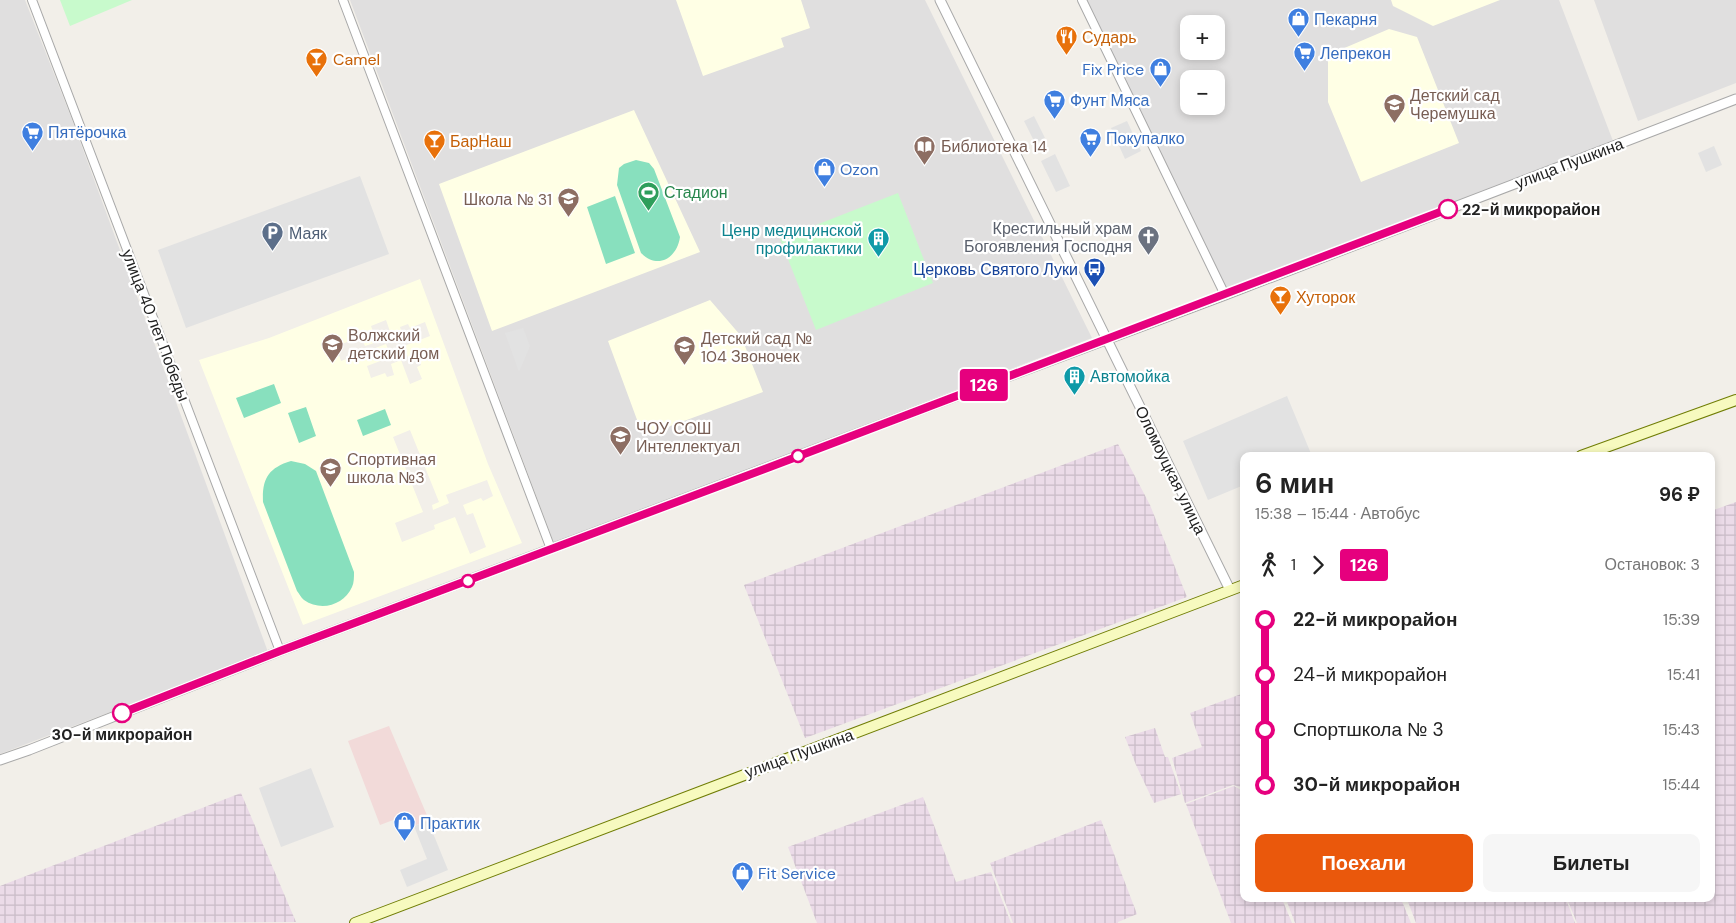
<!DOCTYPE html>
<html lang="ru">
<meta charset="utf-8">
<style>
:root{--surface:#fff;--page:#f6f6f6;--text:#222;--muted:#767676;--accent:#ea580c}
body{margin:0;font-family:"DM Sans",sans-serif;background:var(--page);color:var(--text);height:100vh;display:flex;flex-direction:column;font-size:19px;white-space:nowrap}
*{box-sizing:border-box;margin:0}
p{font-size:16px;color:var(--muted)}
.icon{flex:none;width:28px;height:28px;fill:none;stroke:currentColor;stroke-width:2;stroke-linecap:round;stroke-linejoin:round}
.map{position:relative;flex:1;overflow:hidden}
.details{position:absolute;left:1240px;top:452px;width:475px;height:450px;display:flex;flex-direction:column;background:var(--surface);border-radius:10px;box-shadow:0 2px 8px #0003}
.details>*{flex:none}
.badge{padding:0 10px;border-radius:4px;font-size:18px;line-height:32px}
.buttons{position:absolute;left:1180px;top:15px;display:grid;gap:10px}
.buttons a{display:grid;place-items:center;width:45px;height:45px;border-radius:10px;background:var(--surface);box-shadow:0 2px 8px #0003;font-size:25px}
.map>.badge{position:absolute;translate:-50% -50%;box-shadow:0 0 0 2px #fff}
.legs{display:flex;align-items:center;gap:8px;height:55px;padding:0 15px;font-size:16px}
.legs p{margin-inline-start:auto}
.head{display:flex;align-items:center;justify-content:space-between;height:85px;padding:0 15px}
h1{font-size:28px;font-weight:600;line-height:38px}
.button{display:flex;gap:10px;margin-top:auto;padding:10px 15px}
.button a{flex:1;height:58px;border-radius:10px;background:var(--accent);color:#fff;font-size:20px;font-weight:600;line-height:58px;text-align:center}
.button a+a{background:var(--page);color:var(--text)}
ul{padding:0 15px;list-style:none}
li{display:flex;align-items:center;gap:18px;height:55px;font-size:19px}
li i{display:grid;place-items:center;width:8px;height:100%;margin:0 6px;background:currentColor}
li i::after{content:'';width:12px;height:12px;margin:-6px;border:4px solid;border-radius:50%;background:var(--surface)}
li p{margin-inline-start:auto}
li:first-child i{background:linear-gradient(#0000 50%,currentColor 0)}
li:last-child i{background:linear-gradient(currentColor 50%,#0000 0)}
.map>svg:first-child{display:block}
.residential{fill:#e0dfdf;fill-rule:evenodd}
.commercial{fill:#f2dad9}
.industrial{fill:url(#industrial-grid)}
.education{fill:#ffffe5;fill-rule:evenodd}
.park{fill:#c8facc}
.pitch{fill:#88e0be}
.parking{fill:#e2e2e2}
.lines{fill:none;stroke-linecap:round;stroke-linejoin:round}
.minor-casing{stroke:#a9a9a9;stroke-width:10}
.tertiary-casing{stroke:#a9a9a9;stroke-width:11}
.secondary-casing{stroke:#707d05;stroke-width:12}
.minor{stroke:#fff;stroke-width:8}
.tertiary{stroke:#fff;stroke-width:9}
.secondary{stroke:#f7fabf;stroke-width:10}
.line-1-casing{stroke:#fff;stroke-width:11}
.line-1{stroke:#e6007e;stroke-width:8}
.stop-1-dot{fill:#fff;stroke:#e6007e;stroke-width:2.5}
.labels{text-anchor:middle;stroke-width:4.5;stroke-linejoin:round;paint-order:stroke}
.shop-label{font-size:16px;fill:#366cbe;stroke:#fff;text-anchor:start}
.food-label{font-size:16px;fill:#c56008;stroke:#fff;text-anchor:start}
.education-label{font-size:16px;fill:#785e54;stroke:#fff;text-anchor:start}
.street-label{font-size:16px;fill:#222;stroke:#fff}
.leisure-label{font-size:16px;fill:#27864d;stroke:#fff;text-anchor:start}
.stop-label{font-size:16px;font-weight:bold;fill:#222;stroke:#fff;text-anchor:start}
.worship-label{font-size:16px;fill:#5b616d;stroke:#fff;text-anchor:end}
.culture-label{font-size:16px;fill:#0d838f;stroke:#fff;text-anchor:end}
.service-label{font-size:16px;fill:#4e5e75;stroke:#fff;text-anchor:start}
.transit-label{font-size:16px;fill:#164399;stroke:#fff;text-anchor:end}
</style>
<div class="map">
<svg width="1736" height="923" viewBox="0 0 1736 923">
<defs>
<pattern id="industrial-grid" width="8" height="8" patternUnits="userSpaceOnUse" patternTransform="scale(1.25)"><rect width="8" height="8" fill="#ebdbe8"/><path d="M0 4h8M4 0v8" fill="none" stroke="#c9bcc7"/></pattern>
</defs>
<rect width="100%" height="100%" fill="#f2efe9"/>
<!-- residential -->
<path class="residential" d="M 0,0 L 25,0 L 71,117 L 268,652 L 0,754 Z
M 350,0 L 925,0 L 1092,338 L 554,543 Z
M 1082,0 L 1559,0 L 1613,141 L 1227,291 ZM 1189,24 L 1216,24 L 1216,51 L 1189,51 ZM 1189,79 L 1216,79 L 1216,106 L 1189,106 Z
M 1594,0 L 1736,0 L 1736,83 L 1638,121 Z"/>
<!-- commercial -->
<path class="commercial" d="M 389,726 L 429,820 L 414,826 L 409,814 L 380,825 L 348,741 Z"/>
<!-- industrial -->
<path class="industrial" d="M 1118,444 L 1150,505 L 1187,597 L 805,738 L 744,585 Z
M 1736,502 L 1736,923 L 1577,923 L 1567,899 L 1711,899 L 1711,511 Z
M 1244,693 L 1244,788 L 1233,785 L 1185,803 L 1172,758 L 1202,747 L 1190,713 Z
M 1155,728 L 1165,757 L 1168,757 L 1181,794 L 1154,803 L 1136,765 L 1125,737 Z
M 1234,786 L 1241,790 L 1244,797 L 1244,899 L 1282,899 L 1292,923 L 1231,923 L 1186,804 Z
M 241,793 L 296,922 L 0,923 L 0,886 Z
M 923,797 L 956,882 L 991,872 L 1011,923 L 817,923 L 788,847 Z
M 1101,820 L 1137,914 L 1118,922 L 1118,923 L 1013,923 L 990,863 Z
M 1286,899 L 1401,899 L 1411,923 L 1295,923 Z
M 1407,899 L 1566,899 L 1575,923 L 1416,923 Z"/>
<!-- education -->
<path class="education" d="M 676,0 L 801,0 L 810,28 L 781,38 L 784,47 L 703,76 Z
M 1391,0 L 1500,0 L 1433,26 L 1393,6 Z
M 1389,29 L 1417,37 L 1459,143 L 1361,182 L 1328,102 L 1328,55 Z
M 634,110 L 700,252 L 492,331 L 439,184 Z
M 420,279 L 488,464 L 522,543 L 303,625 L 199,360 L 269,338 ZM 386,320 L 393,340 L 403,336 L 400,327 L 408,324 L 410,328 L 425,322 L 430,336 L 404,346 L 409,360 L 418,357 L 421,365 L 417,367 L 422,379 L 410,384 L 401,360 L 391,364 L 394,375 L 387,377 L 385,373 L 371,378 L 367,366 L 391,357 L 386,344 L 341,361 L 336,346 L 361,337 L 365,346 L 377,342 L 371,326 ZM 410,430 L 439,502 L 432,505 L 433,510 L 449,503 L 446,495 L 487,480 L 493,496 L 483,501 L 481,498 L 463,505 L 467,515 L 473,513 L 486,547 L 470,554 L 455,517 L 434,525 L 435,529 L 402,542 L 395,523 L 423,512 L 393,437 Z
M 710,300 L 741,336 L 763,392 L 643,436 L 608,341 Z"/>
<!-- park -->
<path class="park" d="M 60,0 L 132,0 L 70,26 Z
M 898,193 L 933,283 L 816,330 L 780,239 Z"/>
<!-- pitch -->
<path class="pitch" d="M 636,160 L 649,163 L 654,169 L 680,237 C 677,258 658,270 641,253 L 617,185 L 619,168 L 624,164 Z
M 615,196 L 635,253 L 606,264 L 587,207 Z
M 274,384 L 281,403 L 244,418 L 236,398 Z
M 306,407 L 316,436 L 299,443 L 288,413 Z
M 385,409 L 391,425 L 363,436 L 357,420 Z
M 291,461 L 305,464 L 316,471 L 354,572 C 354,577 354,583 352,587 C 344,605 321,612 304,600 C 301,598 299,593 297,591 L 263,502 C 262,479 268,468 291,461 Z"/>
<!-- parking -->
<path class="parking" d="M 1034,116 L 1045,138 L 1035,143 L 1024,121 Z
M 1127,121 L 1141,151 L 1125,159 L 1111,128 Z
M 1714,146 L 1722,165 L 1706,172 L 1698,153 Z
M 1055,154 L 1070,186 L 1056,192 L 1041,161 Z
M 360,176 L 389,254 L 186,328 L 158,250 Z
M 523,328 L 530,346 L 519,372 L 505,333 Z
M 1287,396 L 1312,456 L 1244,456 L 1244,485 L 1208,500 L 1183,441 Z
M 311,768 L 334,827 L 281,847 L 259,788 Z
M 428,821 L 448,870 L 407,887 L 400,870 L 427,859 L 414,826 Z"/>
<g class="lines">
<defs>
<path id="minor" d="M 32,0 L 280,651
M 343,0 L 551,549
M 1082,0 L 1225,295"/>
<path id="tertiary" d="M 940,0 L 1230,590
M 0,760 L 29,750 L 280,651 L 1225,295 L 1736,99"/>
<path id="secondary" d="M 1581,456 L 1736,400
M 355,923 L 1244,585"/>
</defs>
<!-- minor casing -->
<use href="#minor" class="minor-casing"/>
<!-- tertiary casing -->
<use href="#tertiary" class="tertiary-casing"/>
<!-- secondary casing -->
<use href="#secondary" class="secondary-casing"/>
<!-- minor -->
<use href="#minor" class="minor"/>
<!-- tertiary -->
<use href="#tertiary" class="tertiary"/>
<!-- secondary -->
<use href="#secondary" class="secondary"/>
</g>
<g class="lines">
<defs>
<path id="line-1" d="M 122,713 L 280,651 L 799,456 L 1448,209"/>
</defs>
<!-- line-1 casing -->
<use href="#line-1" class="line-1-casing"/>
<!-- line-1 -->
<use href="#line-1" class="line-1"/>
</g>
<!-- icons -->
<defs>
<symbol id="shop-pin" viewBox="-11 -11 22 30"><path d="M0 17L-7.5 6A9.5 9.5 0 1 1 7.5 6Z" fill="#3f7fe0" stroke="#fff"/><path d="M-5-2.5h2.3a2.7 3.5 0 0 1 5.4 0H5L5.5 6h-11ZM-1.5-2.5h3a1.5 2.3 0 0 0-3 0Z" fill="#fff"/></symbol>
<symbol id="restaurant-pin" viewBox="-11 -11 22 30"><path d="M0 17L-7.5 6A9.5 9.5 0 1 1 7.5 6Z" fill="#e8710a" stroke="#fff"/><path d="M-5-6h1v4h1v-4h1v4h1v-4h1v5L-1.5 .5V6h-2V.5L-5-1ZM5-6V6H3V1.5H1.5Q1.5-4 5-6Z" fill="#fff"/></symbol>
<symbol id="supermarket-pin" viewBox="-11 -11 22 30"><path d="M0 17L-7.5 6A9.5 9.5 0 1 1 7.5 6Z" fill="#3f7fe0" stroke="#fff"/><path d="M-6-5.5h2.5l.6 2H6L4.5 2H-2.5L-4.4-4H-6ZM-1.5 3.2a1.3 1.3 0 1 0 .1 0ZM3 3.2a1.3 1.3 0 1 0 .1 0Z" fill="#fff"/></symbol>
<symbol id="bar-pin" viewBox="-11 -11 22 30"><path d="M0 17L-7.5 6A9.5 9.5 0 1 1 7.5 6Z" fill="#e8710a" stroke="#fff"/><path d="M-6-5H6L.8 .8V4.5H3.5V6h-7V4.5H-.8V.8Z" fill="#fff"/></symbol>
<symbol id="school-pin" viewBox="-11 -11 22 30"><path d="M0 17L-7.5 6A9.5 9.5 0 1 1 7.5 6Z" fill="#8d6e63" stroke="#fff"/><path d="M0-5L7-2L0 1L-7-2ZM-4 1L0 2.5L4 1V4Q0 6-4 4Z" fill="#fff"/></symbol>
<symbol id="library-pin" viewBox="-11 -11 22 30"><path d="M0 17L-7.5 6A9.5 9.5 0 1 1 7.5 6Z" fill="#8d6e63" stroke="#fff"/><path d="M-6-4Q-3-5.5-.7-3.5V5Q-3 3-6 4ZM6-4Q3-5.5 .7-3.5V5Q3 3 6 4Z" fill="#fff"/></symbol>
<symbol id="stadium-pin" viewBox="-11 -11 22 30"><path d="M0 17L-7.5 6A9.5 9.5 0 1 1 7.5 6Z" fill="#2e9e5b" stroke="#fff"/><path d="M0-5a6.5 5 0 1 0 0 10a6.5 5 0 1 0 0-10ZM-3.5-1.8h7v3.6h-7Z" fill="#fff"/></symbol>
<symbol id="parking-pin" viewBox="-11 -11 22 30"><path d="M0 17L-7.5 6A9.5 9.5 0 1 1 7.5 6Z" fill="#5c6f8a" stroke="#fff"/><path d="M-3.5-5.5H1a3.5 3.5 0 0 1 0 7H-1V5.5H-3.5ZM-1-3.4V-.6H.8a1.4 1.4 0 0 0 0-2.8Z" fill="#fff"/></symbol>
<symbol id="church-pin" viewBox="-11 -11 22 30"><path d="M0 17L-7.5 6A9.5 9.5 0 1 1 7.5 6Z" fill="#6b7280" stroke="#fff"/><path d="M-1.2-6h2.4v3.5h3.3v2.4h-3.3V6h-2.4V-.1h-3.3v-2.4h3.3Z" fill="#fff"/></symbol>
<symbol id="building-pin" viewBox="-11 -11 22 30"><path d="M0 17L-7.5 6A9.5 9.5 0 1 1 7.5 6Z" fill="#0f9aa8" stroke="#fff"/><path d="M-4-6H4V6H1V3H-1V6H-4ZM-2.5-4.3h1.7v1.8h-1.7ZM.8-4.3h1.7v1.8H.8ZM-2.5-1h1.7V.8h-1.7ZM.8-1h1.7V.8H.8Z" fill="#fff"/></symbol>
<symbol id="bus-pin" viewBox="-11 -11 22 30"><path d="M0 17L-7.5 6A9.5 9.5 0 1 1 7.5 6Z" fill="#1a4fb4" stroke="#fff"/><path d="M-5-6H5V4H4V6H2V4H-2V6H-4V4H-5ZM-3.5-4V0h7V-4ZM-3.5 1.2v1.5H-2V1.2ZM2 1.2v1.5H3.5V1.2Z" fill="#fff"/></symbol>
</defs>
<g fill-rule="evenodd">
<use href="#shop-pin" x="1286" y="6" width="25" height="34"/>
<use href="#restaurant-pin" x="1054" y="24" width="25" height="34"/>
<use href="#supermarket-pin" x="1292" y="40" width="25" height="34"/>
<use href="#bar-pin" x="304" y="46" width="25" height="34"/>
<use href="#shop-pin" x="1148" y="56" width="25" height="34"/>
<use href="#supermarket-pin" x="1042" y="88" width="25" height="34"/>
<use href="#school-pin" x="1382" y="92" width="25" height="34"/>
<use href="#supermarket-pin" x="20" y="120" width="25" height="34"/>
<use href="#supermarket-pin" x="1078" y="126" width="25" height="34"/>
<use href="#bar-pin" x="422" y="128" width="25" height="34"/>
<use href="#library-pin" x="912" y="134" width="25" height="34"/>
<use href="#shop-pin" x="812" y="156" width="25" height="34"/>
<use href="#stadium-pin" x="636" y="180" width="25" height="34"/>
<use href="#school-pin" x="556" y="186" width="25" height="34"/>
<use href="#parking-pin" x="260" y="220" width="25" height="34"/>
<use href="#church-pin" x="1136" y="224" width="25" height="34"/>
<use href="#building-pin" x="866" y="226" width="25" height="34"/>
<use href="#bus-pin" x="1082" y="256" width="25" height="34"/>
<use href="#bar-pin" x="1268" y="284" width="25" height="34"/>
<use href="#school-pin" x="320" y="332" width="25" height="34"/>
<use href="#school-pin" x="672" y="334" width="25" height="34"/>
<use href="#building-pin" x="1062" y="364" width="25" height="34"/>
<use href="#school-pin" x="608" y="424" width="25" height="34"/>
<use href="#school-pin" x="318" y="456" width="25" height="34"/>
<use href="#shop-pin" x="392" y="810" width="25" height="34"/>
<use href="#shop-pin" x="730" y="860" width="25" height="34"/>
</g>
<!-- markers -->
<g class="stop-1-dot">
<circle cx="1448" cy="209" r="9"/>
<circle cx="798" cy="456" r="6"/>
<circle cx="468" cy="581" r="6"/>
<circle cx="122" cy="713" r="9"/>
</g>
<g class="labels">
<!-- shop labels -->
<g class="shop-label">
<text x="1314" y="25">Пекарня</text>
<text x="1320" y="59">Лепрекон</text>
<text x="1144" y="75" text-anchor="end">Fix Price</text>
<text x="1070" y="106">Фунт Мяса</text>
<text x="48" y="138">Пятёрочка</text>
<text x="1106" y="144">Покупалко</text>
<text x="840" y="175">Ozon</text>
<text x="420" y="829">Практик</text>
<text x="758" y="879">Fit Service</text>
</g>
<!-- food labels -->
<g class="food-label">
<text x="1082" y="43">Сударь</text>
<text x="333" y="65">Camel</text>
<text x="450" y="147">БарНаш</text>
<text x="1296" y="303">Хуторок</text>
</g>
<!-- education labels -->
<g class="education-label">
<text x="1410" y="101">Детский сад<tspan x="1410" dy="18">Черемушка</tspan></text>
<text x="941" y="152">Библиотека 14</text>
<text x="552" y="205" text-anchor="end">Школа № 31</text>
<text x="348" y="341">Волжский<tspan x="348" dy="18">детский дом</tspan></text>
<text x="701" y="344">Детский сад №<tspan x="701" dy="18">104 Звоночек</tspan></text>
<text x="636" y="434">ЧОУ СОШ<tspan x="636" dy="18">Интеллектуал</tspan></text>
<text x="347" y="465">Спортивная<tspan x="347" dy="18">школа №3</tspan></text>
</g>
<!-- street labels -->
<g class="street-label">
<text transform="translate(1569 163) rotate(-21)" y="6">улица Пушкина</text>
<text transform="translate(156 325) rotate(69)" y="6">улица 40 лет Победы</text>
<text transform="translate(1171 470) rotate(64)" y="6">Оломоуцкая улица</text>
<text transform="translate(799 753) rotate(-20)" y="6">улица Пушкина</text>
</g>
<!-- leisure labels -->
<g class="leisure-label">
<text x="664" y="198">Стадион</text>
</g>
<!-- stop labels -->
<g class="stop-label">
<text x="1462" y="215">22-й микрорайон</text>
<text x="122" y="740" text-anchor="middle">30-й микрорайон</text>
</g>
<!-- worship labels -->
<g class="worship-label">
<text x="1132" y="234">Крестильный храм<tspan x="1132" dy="18">Богоявления Господня</tspan></text>
</g>
<!-- culture labels -->
<g class="culture-label">
<text x="862" y="236">Ценр медицинской<tspan x="862" dy="18">профилактики</tspan></text>
<text x="1090" y="382" text-anchor="start">Автомойка</text>
</g>
<!-- service labels -->
<g class="service-label">
<text x="289" y="239">Маяк</text>
</g>
<!-- transit labels -->
<g class="transit-label">
<text x="1078" y="275">Церковь Святого Луки</text>
</g>
</g>
</svg>
<div class="buttons">
<a>+</a>
<a>−</a>
</div>
<b class="badge" style="left:984px;top:385px;background:#e6007e;color:#fff">126</b>
<section class="details">
<div class="head"><div><h1>6 мин</h1><p>15:38 – 15:44 · Автобус</p></div><b>96 ₽</b></div>
<div class="legs"><svg class="icon" aria-label="walk" viewBox="0 0 24 24"><circle cx="13" cy="4" r="2"/><path d="M13 8l-2 6 4 7M11 14l-3 7M7 12l3-4h3l4 4"/></svg>1<svg class="icon" aria-label="forward" viewBox="0 0 24 24"><path d="M9 5l7 7-7 7"/></svg><b class="badge" style="background:#e6007e;color:#fff">126</b><p>Остановок: 3</p></div>
<ul>
<li><i style="color:#e6007e"></i><b>22-й микрорайон</b><p>15:39</p></li>
<li><i style="color:#e6007e"></i><span>24-й микрорайон</span><p>15:41</p></li>
<li><i style="color:#e6007e"></i><span>Спортшкола № 3</span><p>15:43</p></li>
<li><i style="color:#e6007e"></i><b>30-й микрорайон</b><p>15:44</p></li>
</ul>
<div class="button"><a>Поехали</a><a>Билеты</a></div>
</section>
</div>
